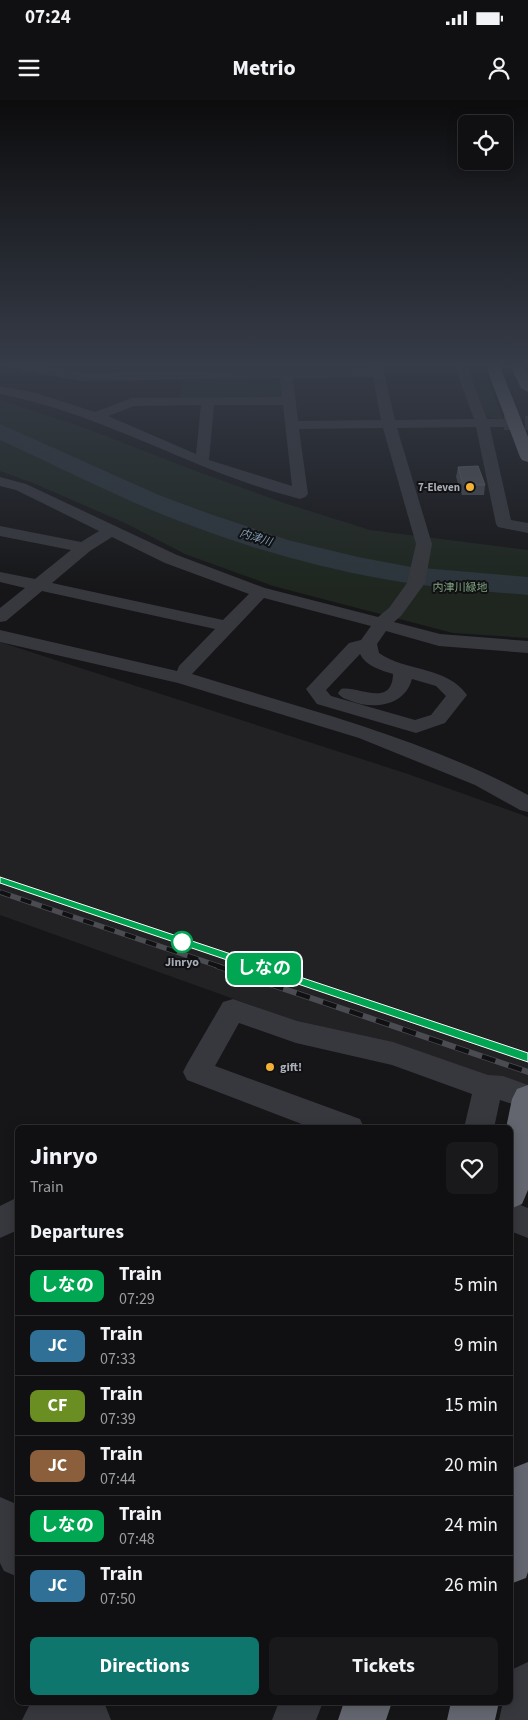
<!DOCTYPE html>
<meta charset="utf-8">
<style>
:root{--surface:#101012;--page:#19191b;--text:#f1f3f6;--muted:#9c9d9f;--line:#303032;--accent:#0f766e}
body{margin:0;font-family:"Source Sans 3","Noto Sans JP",sans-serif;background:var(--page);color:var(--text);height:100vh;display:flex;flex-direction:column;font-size:19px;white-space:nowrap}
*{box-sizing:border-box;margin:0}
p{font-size:16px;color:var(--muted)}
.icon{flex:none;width:28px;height:28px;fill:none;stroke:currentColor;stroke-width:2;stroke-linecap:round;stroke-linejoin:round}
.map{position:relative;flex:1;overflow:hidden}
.sheet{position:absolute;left:15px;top:1025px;width:498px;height:580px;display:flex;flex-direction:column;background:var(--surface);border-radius:8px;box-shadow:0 2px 12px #0003,0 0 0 1px var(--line)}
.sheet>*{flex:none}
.badge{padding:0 10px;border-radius:8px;font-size:18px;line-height:32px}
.buttons{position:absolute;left:458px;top:15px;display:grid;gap:10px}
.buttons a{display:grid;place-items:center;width:55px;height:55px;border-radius:8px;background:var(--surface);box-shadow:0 2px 12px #0003,0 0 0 1px var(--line);font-size:25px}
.map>.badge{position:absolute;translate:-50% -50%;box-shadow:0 0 0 2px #fff}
h2{padding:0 15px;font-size:19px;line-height:45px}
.round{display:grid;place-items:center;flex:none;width:52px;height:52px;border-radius:8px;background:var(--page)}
.summary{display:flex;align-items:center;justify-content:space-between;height:85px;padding:0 15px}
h1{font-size:24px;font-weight:700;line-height:38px}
.cta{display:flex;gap:10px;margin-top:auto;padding:10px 15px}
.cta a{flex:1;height:58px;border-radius:8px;background:var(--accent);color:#fff;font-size:20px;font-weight:700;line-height:58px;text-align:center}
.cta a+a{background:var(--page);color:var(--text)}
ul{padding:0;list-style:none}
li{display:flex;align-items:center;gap:15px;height:60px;padding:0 15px;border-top:1px solid var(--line)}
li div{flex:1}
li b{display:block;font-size:19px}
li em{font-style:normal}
li .badge{min-width:55px;font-weight:700;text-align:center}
.status{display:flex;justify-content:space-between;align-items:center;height:35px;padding:0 25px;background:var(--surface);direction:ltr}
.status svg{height:14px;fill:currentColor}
header{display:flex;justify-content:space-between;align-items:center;height:65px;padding:0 15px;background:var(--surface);font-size:22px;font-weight:700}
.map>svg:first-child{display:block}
.built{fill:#222225}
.green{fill:#1e261f}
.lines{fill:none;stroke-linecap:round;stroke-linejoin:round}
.river{fill:#2c353c;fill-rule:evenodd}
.minor-tunnel{stroke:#333438;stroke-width:14;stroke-dasharray:14 7;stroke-linecap:butt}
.minor{fill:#37383d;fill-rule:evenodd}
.highway{fill:#63666e;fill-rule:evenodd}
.rail-far1-casing{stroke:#4a4c52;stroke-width:5.5}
.rail-casing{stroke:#4a4c52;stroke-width:6}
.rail-far1{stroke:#111113;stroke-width:4;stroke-dasharray:11;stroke-linecap:butt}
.rail{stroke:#111113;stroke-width:4.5;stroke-dasharray:14;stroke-linecap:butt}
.wall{fill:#47494d}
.building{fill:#525359;stroke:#5f6168}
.line{fill:#00a651;stroke:#fff}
.poi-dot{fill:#f2b134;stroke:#111113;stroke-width:2}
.stop-dot{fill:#fff;stroke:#00a651;stroke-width:2.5}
.labels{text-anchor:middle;stroke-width:4;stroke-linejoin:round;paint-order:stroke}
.far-poi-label{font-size:11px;font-weight:bold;fill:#a8adb8;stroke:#111113;text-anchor:end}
.far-water-label{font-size:11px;font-style:italic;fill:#7f9bb3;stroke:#111113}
.far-park-label{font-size:11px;fill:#7fa381;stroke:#111113}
.stop-label{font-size:12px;font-weight:bold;fill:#a8adb8;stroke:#111113}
.poi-label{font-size:12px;font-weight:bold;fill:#a8adb8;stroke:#111113;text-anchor:start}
</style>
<div class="status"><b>07:24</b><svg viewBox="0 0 49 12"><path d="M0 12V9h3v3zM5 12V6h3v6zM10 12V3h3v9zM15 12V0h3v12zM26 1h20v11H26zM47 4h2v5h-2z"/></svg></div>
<header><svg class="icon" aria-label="menu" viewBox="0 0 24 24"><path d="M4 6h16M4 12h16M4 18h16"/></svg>Metrio<svg class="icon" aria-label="person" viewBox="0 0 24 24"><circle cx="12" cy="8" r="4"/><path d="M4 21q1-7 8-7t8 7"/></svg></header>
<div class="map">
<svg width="528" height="1620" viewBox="0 0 528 1620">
<rect width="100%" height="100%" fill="#161618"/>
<!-- built -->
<path class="built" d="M 0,542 L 408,674 L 528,717 L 528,994 L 298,922 L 0,815 Z"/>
<!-- green -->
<path class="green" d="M 465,264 L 481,264 L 504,321 L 484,316 Z
M 277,277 L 280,278 L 283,299 L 179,301 L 182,278 Z
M 0,300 L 77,325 L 193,370 L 284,403 L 370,430 L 528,450 L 528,538 L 453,533 L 273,486 L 185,454 L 125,423 L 33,383 L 0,371 Z"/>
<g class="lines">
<!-- river -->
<path class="river" d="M 0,324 L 159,395 L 210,414 L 288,440 L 358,457 L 411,467 L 528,477 L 528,495 C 480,491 432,488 384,479 C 310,466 236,444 166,416 C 109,393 55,365 0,340 Z"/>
<!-- minor-tunnel -->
<path class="minor-tunnel" d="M 504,323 L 528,323"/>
<!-- minor -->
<path class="minor" d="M 5,264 L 31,264 L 82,273 L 371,269 L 370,264 L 382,264 L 395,320 L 474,319 L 454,264 L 466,264 L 487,319 L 504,319 L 511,323 L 504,327 L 490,327 L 511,420 L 528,423 L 528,433 L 498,427 L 496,424 L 476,327 L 397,328 L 432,444 L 425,483 L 401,516 L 394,522 L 440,534 L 528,541 L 528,553 L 439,546 L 386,531 L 377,544 L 379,553 C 406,572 447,566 467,595 L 445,623 L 416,633 L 317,604 L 306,589 L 349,543 L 361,540 L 371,526 L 264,498 L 192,574 C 305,609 423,638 528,695 L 528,712 L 520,710 L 475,685 L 359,638 L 178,583 L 0,542 L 0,530 L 177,571 L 179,566 L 215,529 L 42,491 L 6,521 L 0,522 L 0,508 L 25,488 L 0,482 L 0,472 L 35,479 L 71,450 L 0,436 L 0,426 L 81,442 L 99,431 L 16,390 L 0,386 L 0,377 L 26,384 L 177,455 L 265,488 L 378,517 L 389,508 L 407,483 L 416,444 L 383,328 L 299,329 L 308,394 L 305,397 L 300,399 C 196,373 105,314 0,294 L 0,286 L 36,293 L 95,312 L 132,298 L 282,297 L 280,278 L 82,281 L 11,268 ZM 373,277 L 381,320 L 298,321 L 293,278 ZM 201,305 L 196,354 L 108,316 L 134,306 ZM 214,305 L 283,305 L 292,386 L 209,360 ZM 112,437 L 165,463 L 249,494 L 223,520 L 52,483 L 90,451 ZM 360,554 C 366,566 380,570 393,574 C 392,609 357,585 341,589 L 338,593 C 341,598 346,599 351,601 C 373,610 405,606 412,579 L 436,586 L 446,596 L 431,615 L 415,620 L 331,596 L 326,590 Z
M 233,899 L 297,921 L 393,942 L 488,975 L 503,976 L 528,985 L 528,1009 L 500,1000 L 494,1028 L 464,1028 L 472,994 L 392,965 L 296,943 L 239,923 L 215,966 L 360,1019 L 364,1028 L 312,1028 L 187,980 L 183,972 L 187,964 L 223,902 Z
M 18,1097 L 18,1130 L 0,1138 L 0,1106 Z
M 510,1101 L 528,1108 L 528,1138 L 510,1131 Z
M 0,1397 L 14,1403 L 18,1411 L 18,1477 L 4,1471 L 0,1463 Z
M 528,1562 L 528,1620 L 499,1620 L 503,1602 L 510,1602 L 510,1575 L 513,1569 Z
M 31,1602 L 104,1602 L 111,1620 L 22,1620 Z
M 279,1602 L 323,1602 L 316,1620 L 272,1620 Z"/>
<!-- highway -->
<path class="highway" d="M 485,264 L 499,264 L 528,337 L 528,362 L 522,360 L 520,357 Z
M 509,264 L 523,264 L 528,274 L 528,292 L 521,288 Z
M 528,985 L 528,1090 L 522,1104 L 510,1109 L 510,1028 L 506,1028 L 512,999 L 517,989 Z
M 528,1362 L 528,1472 L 526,1478 L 510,1484 L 510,1375 L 513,1368 Z
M 344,1602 L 392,1602 L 386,1620 L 338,1620 Z
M 451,1602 L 499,1602 L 495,1620 L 447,1620 Z"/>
<defs>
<path id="rail-far1" d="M 0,780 L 259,867
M 0,792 L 221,867"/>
<path id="rail" d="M 217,866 L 528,972
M 255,866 L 528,958"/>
</defs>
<!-- rail-far1 casing -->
<use href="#rail-far1" class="rail-far1-casing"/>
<!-- rail casing -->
<use href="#rail" class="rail-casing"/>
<!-- rail-far1 -->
<use href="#rail-far1" class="rail-far1"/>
<!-- rail -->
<use href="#rail" class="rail"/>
</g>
<!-- wall -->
<path class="wall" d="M 458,367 L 485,385 L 484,395 L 462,395 L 456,377 Z"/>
<!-- building -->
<path class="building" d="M 478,366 L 485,385 L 463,385 L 458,367 Z"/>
<!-- sky -->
<linearGradient id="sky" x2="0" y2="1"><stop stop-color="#0c0c0d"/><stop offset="0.54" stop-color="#363c48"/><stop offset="1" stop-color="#363c48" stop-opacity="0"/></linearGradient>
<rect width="528" height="491" fill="url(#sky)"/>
<!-- line -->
<path class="line" d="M 0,777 L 528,953 L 528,962 L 0,783 Z"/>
<!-- markers -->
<g class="poi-dot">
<circle cx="470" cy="387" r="5"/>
<circle cx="270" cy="967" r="5"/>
</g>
<circle class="stop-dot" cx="182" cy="842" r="10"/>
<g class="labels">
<!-- far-poi labels -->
<g class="far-poi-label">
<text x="460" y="391">7-Eleven</text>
</g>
<!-- far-water labels -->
<g class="far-water-label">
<text transform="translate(256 437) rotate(17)" y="4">内津川</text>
</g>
<!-- far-park labels -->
<g class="far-park-label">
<text x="460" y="491">内津川緑地</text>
</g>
<!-- stop labels -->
<g class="stop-label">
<text x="182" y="866">Jinryo</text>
</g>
<!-- poi labels -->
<g class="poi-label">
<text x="280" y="971">gift!</text>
</g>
</g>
</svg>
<div class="buttons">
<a><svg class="icon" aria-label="locate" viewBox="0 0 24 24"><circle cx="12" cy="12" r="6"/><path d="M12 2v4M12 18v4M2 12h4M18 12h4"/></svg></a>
</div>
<b class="badge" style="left:264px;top:869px;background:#00a651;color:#fff">しなの</b>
<section class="sheet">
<div class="summary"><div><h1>Jinryo</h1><p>Train</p></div><a class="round"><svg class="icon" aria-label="heart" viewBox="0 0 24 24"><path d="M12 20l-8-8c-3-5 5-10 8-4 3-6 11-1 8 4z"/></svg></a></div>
<h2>Departures</h2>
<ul>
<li><span class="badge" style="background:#00a651;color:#fff">しなの</span><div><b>Train</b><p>07:29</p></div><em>5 min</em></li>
<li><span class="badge" style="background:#307097;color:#fff">JC</span><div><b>Train</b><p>07:33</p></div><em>9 min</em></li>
<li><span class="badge" style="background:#6b8e23;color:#fff">CF</span><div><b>Train</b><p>07:39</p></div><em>15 min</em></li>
<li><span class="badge" style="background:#8b5e3c;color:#fff">JC</span><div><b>Train</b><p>07:44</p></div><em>20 min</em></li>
<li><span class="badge" style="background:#00a651;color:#fff">しなの</span><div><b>Train</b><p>07:48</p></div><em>24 min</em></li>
<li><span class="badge" style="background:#307097;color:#fff">JC</span><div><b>Train</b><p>07:50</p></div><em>26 min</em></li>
</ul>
<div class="cta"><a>Directions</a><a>Tickets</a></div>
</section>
</div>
